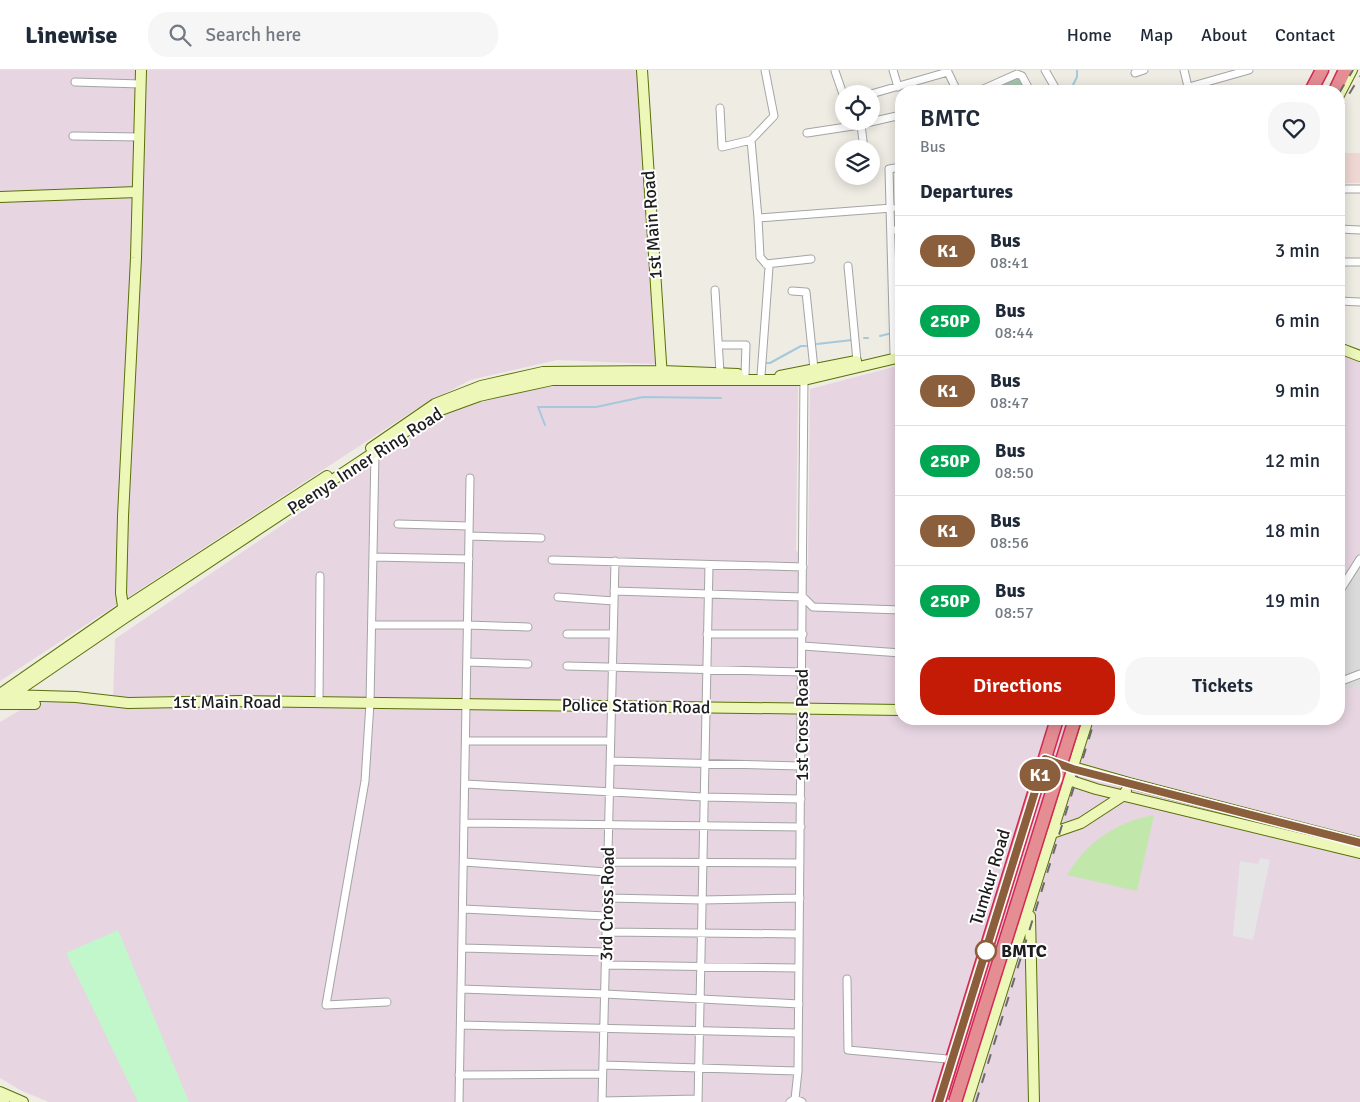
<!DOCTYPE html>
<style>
:root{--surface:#fff;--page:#f6f6f7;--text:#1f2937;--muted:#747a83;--line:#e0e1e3;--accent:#c41b06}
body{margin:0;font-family:Signika,sans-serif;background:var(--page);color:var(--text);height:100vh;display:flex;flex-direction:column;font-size:19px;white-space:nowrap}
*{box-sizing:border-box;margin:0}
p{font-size:16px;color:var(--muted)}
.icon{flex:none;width:28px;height:28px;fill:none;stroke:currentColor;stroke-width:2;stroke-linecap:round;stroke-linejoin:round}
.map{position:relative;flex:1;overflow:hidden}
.drawer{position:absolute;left:895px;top:15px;width:450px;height:640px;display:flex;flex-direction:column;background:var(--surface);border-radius:20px;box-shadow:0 2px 12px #0003}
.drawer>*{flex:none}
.badge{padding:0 10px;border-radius:16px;font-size:18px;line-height:32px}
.fabs{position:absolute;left:835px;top:15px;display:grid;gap:10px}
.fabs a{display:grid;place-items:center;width:45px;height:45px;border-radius:50%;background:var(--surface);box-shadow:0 2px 12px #0003;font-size:25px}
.map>.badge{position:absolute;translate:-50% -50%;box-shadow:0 0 0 2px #fff}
h2{padding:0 25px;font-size:19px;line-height:45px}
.round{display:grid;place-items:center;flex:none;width:52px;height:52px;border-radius:20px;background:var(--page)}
.head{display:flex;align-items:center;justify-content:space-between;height:85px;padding:0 25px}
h1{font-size:24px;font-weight:600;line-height:38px}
.primary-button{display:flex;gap:10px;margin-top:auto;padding:10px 25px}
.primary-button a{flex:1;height:58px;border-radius:20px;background:var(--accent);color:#fff;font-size:20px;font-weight:600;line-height:58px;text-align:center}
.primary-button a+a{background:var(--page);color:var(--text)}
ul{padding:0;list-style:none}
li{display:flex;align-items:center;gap:15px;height:70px;padding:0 25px;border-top:1px solid var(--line)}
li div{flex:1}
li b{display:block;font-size:19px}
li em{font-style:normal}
li .badge{min-width:55px;font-weight:700;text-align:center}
header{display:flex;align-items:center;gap:30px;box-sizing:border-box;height:70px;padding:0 25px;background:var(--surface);border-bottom:1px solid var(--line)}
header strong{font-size:24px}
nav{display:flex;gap:28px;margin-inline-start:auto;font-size:18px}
.search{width:350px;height:45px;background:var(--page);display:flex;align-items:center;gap:12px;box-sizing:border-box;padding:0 18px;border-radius:20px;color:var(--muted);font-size:19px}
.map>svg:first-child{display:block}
.residential{fill:#dbdada}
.commercial{fill:#efd7d3}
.industrial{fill:#e7d5e2}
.grass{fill:#c1e7aa}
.cemetery{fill:#a5c6ae}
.park{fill:#c1f7cb}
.parking{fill:#e5e5e5}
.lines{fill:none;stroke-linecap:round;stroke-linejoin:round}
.stream{stroke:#a5c9db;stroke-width:2}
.street-casing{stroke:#a4a4a4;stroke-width:9}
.secondary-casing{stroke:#5a7008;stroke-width:12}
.highway-casing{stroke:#d32951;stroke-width:15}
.street{stroke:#fff;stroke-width:7}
.secondary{stroke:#edf7b8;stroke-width:10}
.highway{stroke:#e48d93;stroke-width:12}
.rail{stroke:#6b6b6b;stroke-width:2;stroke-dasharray:10 10;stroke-linecap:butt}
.highway-bridge-casing{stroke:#d32951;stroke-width:15;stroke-linecap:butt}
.highway-bridge{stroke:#e48d93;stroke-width:12}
.line-casing{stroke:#fff;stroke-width:11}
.line{stroke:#8b5e3c;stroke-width:8}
.stop-dot{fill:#fff;stroke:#8b5e3c;stroke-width:2.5}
.labels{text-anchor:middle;stroke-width:4;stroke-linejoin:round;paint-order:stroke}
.street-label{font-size:18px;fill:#1d1d1d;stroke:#fff}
.stop-label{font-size:18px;font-weight:bold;fill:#1d1d1d;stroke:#fff;text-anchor:start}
</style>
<header>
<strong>Linewise</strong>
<div class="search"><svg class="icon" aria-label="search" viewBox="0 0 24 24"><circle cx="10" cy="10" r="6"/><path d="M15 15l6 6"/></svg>Search here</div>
<nav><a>Home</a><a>Map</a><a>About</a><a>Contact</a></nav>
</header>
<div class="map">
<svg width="1360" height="1032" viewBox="0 0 1360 1032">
<rect width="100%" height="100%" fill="#eeece3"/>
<!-- residential -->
<path class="residential" d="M 1360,483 L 1360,615 L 1339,623 L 1339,514 Z"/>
<!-- commercial -->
<path class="commercial" d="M 1339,83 L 1360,83 L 1360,113 L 1339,113 Z"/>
<!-- industrial -->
<path class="industrial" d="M 0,0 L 640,0 L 655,294 L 557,290 L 470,310 L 416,339 L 0,611 Z
M 1339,280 L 1360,287 L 1360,483 L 1339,514 Z
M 901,295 L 901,649 L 1339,649 L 1339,623 L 1360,615 L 1360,1032 L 49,1032 L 22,1021 L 0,1008 L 0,652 L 32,633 L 113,630 L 115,569 L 455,337 L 547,315 L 798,316 L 796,480 L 808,497 L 810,319 Z"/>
<!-- grass -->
<path class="grass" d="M 1154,745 L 1137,821 L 1067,805 C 1087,772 1116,752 1154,745 Z"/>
<!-- cemetery -->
<path class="cemetery" d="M 1023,3 L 1032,21 L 984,21 Z"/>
<!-- park -->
<path class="park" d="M 118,860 L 189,1032 L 138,1032 L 66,883 Z"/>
<!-- parking -->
<path class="parking" d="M 1260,788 L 1270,790 L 1253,870 L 1233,866 L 1240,791 L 1258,794 Z"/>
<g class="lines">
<!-- stream -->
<path class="stream" d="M 1070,21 L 1077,7 L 1077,0
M 896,262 L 901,256
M 880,266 L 892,263
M 864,268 L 868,268
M 817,274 L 852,270
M 766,293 L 770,293 L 801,276 L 806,276
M 545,355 L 538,337 L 596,337 L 643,327 L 721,328"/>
<defs>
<path id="street" d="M 893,0 L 898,17
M 947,0 L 957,21
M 1045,0 L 1057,21
M 1184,0 L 1189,21
M 835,1 L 844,27
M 1135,3 L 1144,0
M 75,12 L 141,14
M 979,21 L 1017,4 L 1022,6 L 1030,21
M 1175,21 L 1249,0
M 871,24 L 948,2
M 720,38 L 722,77 L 751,70 L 774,46 L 765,0
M 861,55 L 864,79
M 807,63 L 853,56 L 901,45
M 73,66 L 139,67
M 751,70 L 758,148
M 1339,119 L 1360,119
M 1339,159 L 1360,160
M 892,160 L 901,160
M 893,191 L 901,192
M 1339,192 L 1360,192
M 766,194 L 811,189
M 848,196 L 857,291
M 715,220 L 720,303
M 792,221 L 806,222 L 814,299
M 893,223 L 901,223
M 1339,231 L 1360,232
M 719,275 L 746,275 L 745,305
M 894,283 L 889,99 L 901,97
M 761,306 L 769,197 L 760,187 L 758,148 L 892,138
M 375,383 L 370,633 L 365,711 L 326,935 L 387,932
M 398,454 L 469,456
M 469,466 L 541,468
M 373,487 L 469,489
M 552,490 L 803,497
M 614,521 L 803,527 L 813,537 L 901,540
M 1339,522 L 1360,489
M 558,527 L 614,531
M 372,555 L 468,555 L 528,557
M 567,564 L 613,564
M 707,564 L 803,564
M 803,576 L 901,583
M 468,592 L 528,594
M 567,596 L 802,602
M 1339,612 L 1360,604
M 319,632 L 320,506
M 466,671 L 610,671
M 611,691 L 801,696
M 466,714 L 703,727 L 801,729
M 465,753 L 801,757
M 464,792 L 607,802
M 608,792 L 800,793
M 607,828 L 702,830 L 800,828
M 463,839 L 606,846
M 606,862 L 799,864
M 462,878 L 606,882
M 606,895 L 799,898
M 847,909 L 848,980 L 947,989
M 461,919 L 605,924 L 799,934
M 461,955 L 798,963
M 603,995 L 798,1001
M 459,1005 L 602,1004
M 795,1029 L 798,1001 L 804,307
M 602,1031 L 698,1029
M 459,1032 L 470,408
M 602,1032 L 615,491
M 698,1032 L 709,495
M 790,1032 L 795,1029 L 802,1032"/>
<path id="secondary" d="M 642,0 L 662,308
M 1339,25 L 1352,0
M 0,127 L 137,122
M 1339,278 L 1360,286
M 780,306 L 856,291
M 371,378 L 435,334 L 481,316 L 543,302 L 662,301 L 738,304
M 124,543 L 121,523 L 123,446 L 136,188 L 141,0
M 0,624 L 124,538 L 327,406
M 8,625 L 76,627 L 128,633 L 241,631 L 901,640
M 0,633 L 123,549 L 435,342 L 479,326 L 552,310 L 804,310 L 901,287
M 0,634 L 35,634
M 1045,689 L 1129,713 L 1360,773
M 1041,701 L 1096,719 L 1360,783
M 1052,763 L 1081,753 L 1124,725 L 1126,721
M 1030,846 L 1034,1032
M 0,1022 L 23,1032
M 0,1030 L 4,1032
M 967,1032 L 1088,649"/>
<path id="highway" d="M 1311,21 L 1322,0
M 1335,21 L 1345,0
M 939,1032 L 1057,649"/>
</defs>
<!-- street casing -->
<use href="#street" class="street-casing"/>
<!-- secondary casing -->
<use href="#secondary" class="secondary-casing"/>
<!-- highway casing -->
<use href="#highway" class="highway-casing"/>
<!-- street -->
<use href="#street" class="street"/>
<!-- secondary -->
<use href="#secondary" class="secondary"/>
<!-- highway -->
<use href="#highway" class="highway"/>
<!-- rail -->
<path class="rail" d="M 1339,23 L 1353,0
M 1339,41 L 1360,6
M 976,1032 L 1095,649"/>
<defs>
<path id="highway-bridge" d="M 955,1032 L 1075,649"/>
</defs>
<!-- highway-bridge casing -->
<use href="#highway-bridge" class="highway-bridge-casing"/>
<!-- highway-bridge -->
<use href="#highway-bridge" class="highway-bridge"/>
</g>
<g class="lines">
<defs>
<path id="line" d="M 939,1032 L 1045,689 L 1073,699 L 1360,773"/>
</defs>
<!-- line casing -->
<use href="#line" class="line-casing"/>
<!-- line -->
<use href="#line" class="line"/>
</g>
<!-- markers -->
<circle class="stop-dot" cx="986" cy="881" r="10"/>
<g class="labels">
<!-- street labels -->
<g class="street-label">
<text transform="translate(652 155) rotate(-94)" y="6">1st Main Road</text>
<text transform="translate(365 391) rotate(-33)" y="6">Peenya Inner Ring Road</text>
<text x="227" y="638">1st Main Road</text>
<text transform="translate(636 636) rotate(1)" y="6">Police Station Road</text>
<text transform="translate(802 655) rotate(-90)" y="6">1st Cross Road</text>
<text transform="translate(990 807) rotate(-73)" y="6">Tumkur Road</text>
<text transform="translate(607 834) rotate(-89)" y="6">3rd Cross Road</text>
</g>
<!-- stop labels -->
<g class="stop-label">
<text x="1001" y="887">BMTC</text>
</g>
</g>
</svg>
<div class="fabs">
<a><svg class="icon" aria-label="locate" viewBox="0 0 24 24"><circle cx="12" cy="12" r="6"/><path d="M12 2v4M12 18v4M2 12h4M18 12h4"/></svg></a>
<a><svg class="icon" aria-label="layers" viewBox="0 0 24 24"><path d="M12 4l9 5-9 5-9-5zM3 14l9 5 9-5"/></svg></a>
</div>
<b class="badge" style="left:1040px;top:705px;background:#8b5e3c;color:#fff">K1</b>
<section class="drawer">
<div class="head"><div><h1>BMTC</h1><p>Bus</p></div><a class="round"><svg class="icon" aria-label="heart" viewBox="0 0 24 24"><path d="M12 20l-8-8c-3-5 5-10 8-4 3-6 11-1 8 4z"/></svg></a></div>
<h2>Departures</h2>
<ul>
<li><span class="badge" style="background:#8b5e3c;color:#fff">K1</span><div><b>Bus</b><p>08:41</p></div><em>3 min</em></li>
<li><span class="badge" style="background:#00a651;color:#fff">250P</span><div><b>Bus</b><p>08:44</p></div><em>6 min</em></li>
<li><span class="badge" style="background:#8b5e3c;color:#fff">K1</span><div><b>Bus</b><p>08:47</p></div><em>9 min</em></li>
<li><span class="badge" style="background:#00a651;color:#fff">250P</span><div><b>Bus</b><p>08:50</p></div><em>12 min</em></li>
<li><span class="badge" style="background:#8b5e3c;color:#fff">K1</span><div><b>Bus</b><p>08:56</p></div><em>18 min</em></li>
<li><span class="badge" style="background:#00a651;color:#fff">250P</span><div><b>Bus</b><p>08:57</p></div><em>19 min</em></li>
</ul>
<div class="primary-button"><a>Directions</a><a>Tickets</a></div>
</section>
</div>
